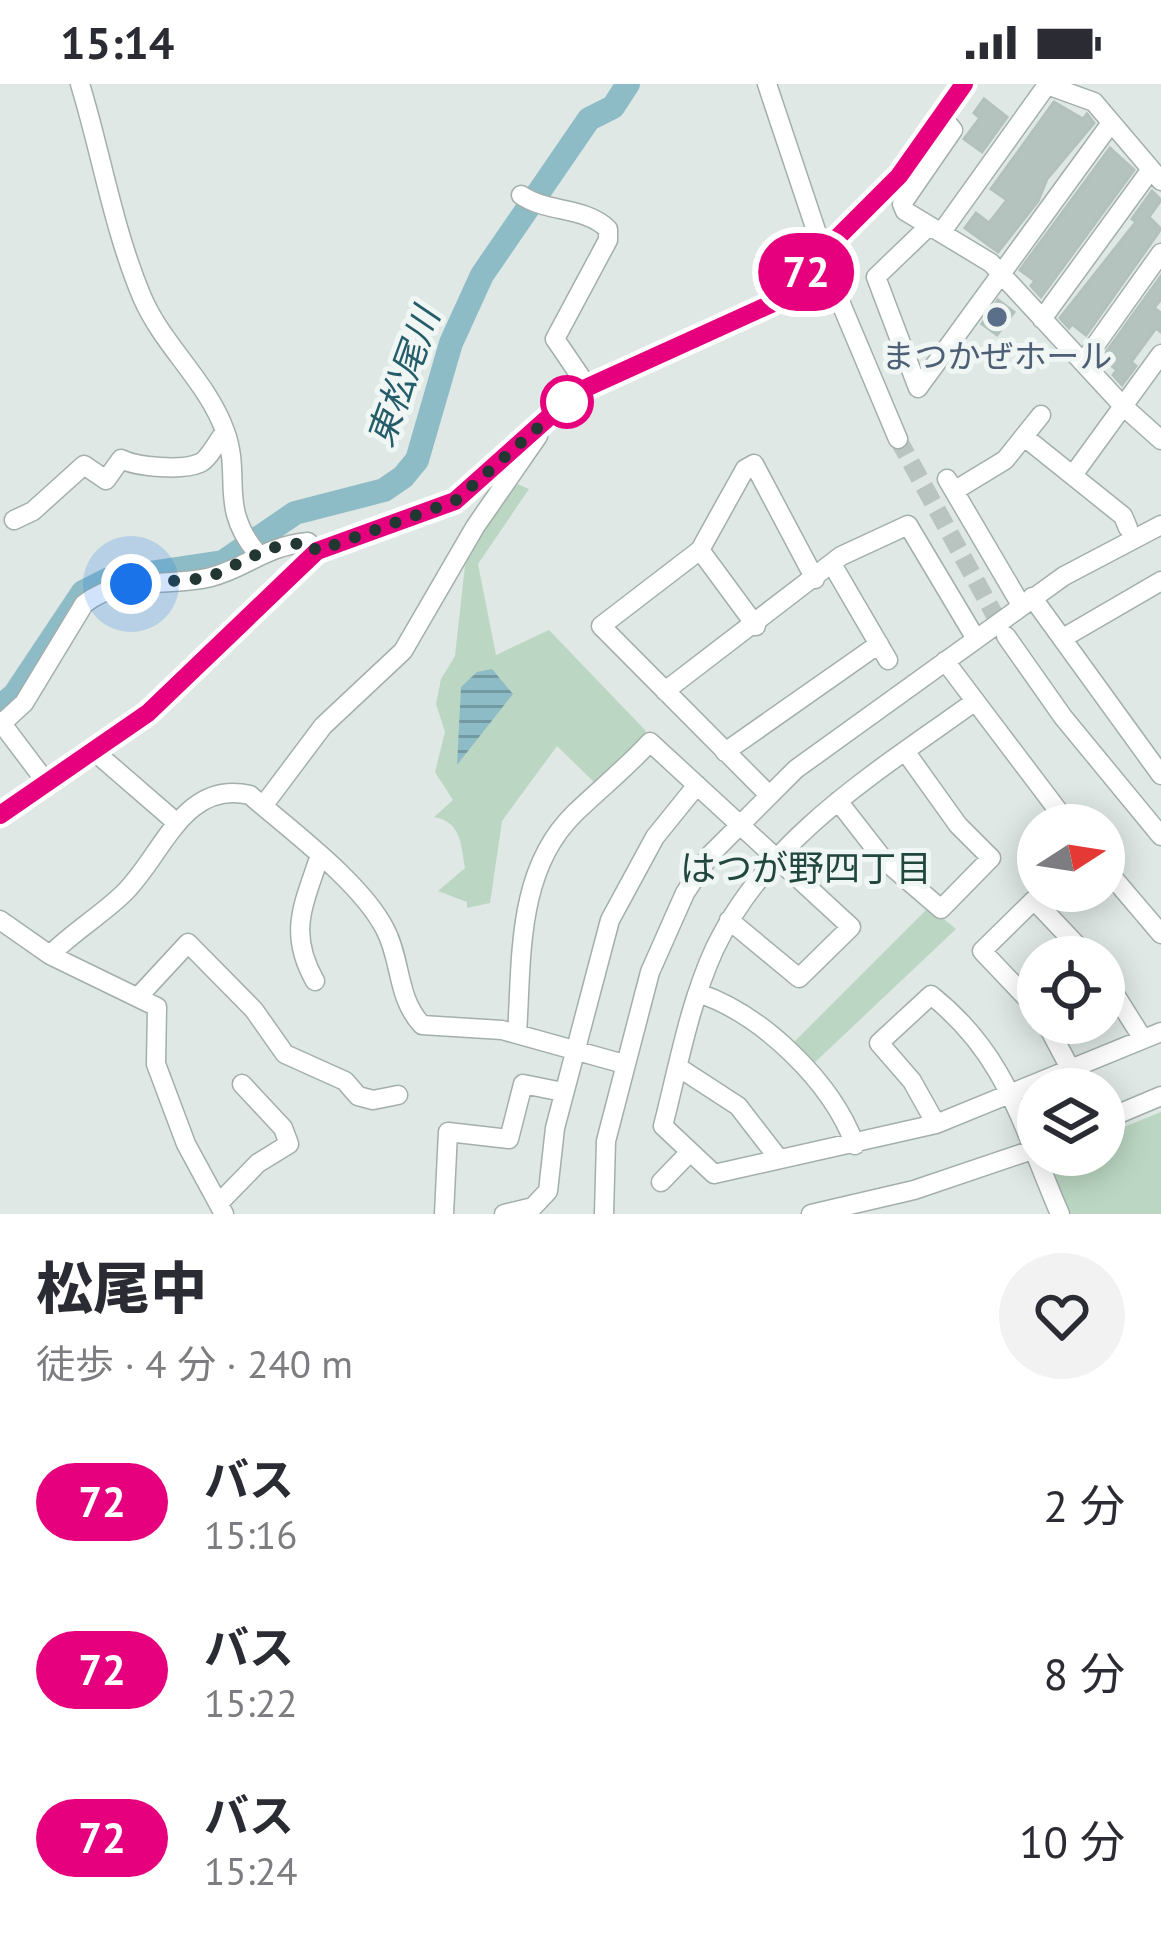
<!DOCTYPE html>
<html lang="ja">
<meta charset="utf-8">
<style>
:root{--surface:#fff;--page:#f2f2f3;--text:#2b2b33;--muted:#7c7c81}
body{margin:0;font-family:"PT Sans","Noto Sans JP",sans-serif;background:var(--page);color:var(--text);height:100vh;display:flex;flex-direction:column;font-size:45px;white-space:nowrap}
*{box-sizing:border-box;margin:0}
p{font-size:39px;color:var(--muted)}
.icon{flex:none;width:66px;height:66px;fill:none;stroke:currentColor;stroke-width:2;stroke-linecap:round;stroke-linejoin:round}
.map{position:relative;height:1130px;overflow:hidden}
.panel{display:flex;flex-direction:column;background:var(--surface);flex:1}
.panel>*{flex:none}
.badge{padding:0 24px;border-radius:39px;font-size:42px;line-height:78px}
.needle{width:78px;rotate:78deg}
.buttons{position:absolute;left:1017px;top:720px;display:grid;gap:24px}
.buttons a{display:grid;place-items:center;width:108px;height:108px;border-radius:50%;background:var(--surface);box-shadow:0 6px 30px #0003;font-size:60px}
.you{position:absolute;width:60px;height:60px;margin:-30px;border:9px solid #fff;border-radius:50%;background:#1a73e8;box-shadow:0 0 0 18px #1a73e833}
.map>.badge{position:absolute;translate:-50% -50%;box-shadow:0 0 0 6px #fff}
.round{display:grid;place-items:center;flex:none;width:126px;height:126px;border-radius:63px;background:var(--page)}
.summary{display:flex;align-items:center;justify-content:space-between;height:204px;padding:0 36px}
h1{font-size:57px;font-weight:800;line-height:90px}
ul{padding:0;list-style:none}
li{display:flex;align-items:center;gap:36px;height:168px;padding:0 36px}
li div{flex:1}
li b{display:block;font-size:45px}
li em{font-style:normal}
li .badge{min-width:132px;font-weight:700;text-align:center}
.status{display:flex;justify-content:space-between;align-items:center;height:84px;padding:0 60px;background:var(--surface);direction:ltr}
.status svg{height:33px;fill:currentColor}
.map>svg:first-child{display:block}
.park{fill:#bbd7c3}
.water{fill:url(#water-rules)}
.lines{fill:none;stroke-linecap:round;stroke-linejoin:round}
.river{stroke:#8dbcc7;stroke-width:24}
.building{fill:#b5c3be;stroke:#b3c1bc;stroke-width:3}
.minor-tunnel{stroke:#b9c4c1;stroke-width:18;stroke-dasharray:18 9;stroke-linecap:butt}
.minor-casing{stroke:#a3afac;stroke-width:21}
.minor{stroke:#fff;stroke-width:18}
.line-casing{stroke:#fff;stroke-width:27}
.line{stroke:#e6007e;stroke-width:18}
.walk{stroke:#223632;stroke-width:12;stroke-dasharray:0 21.6}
.service-dot{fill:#5c6f8a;stroke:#eff6f3;stroke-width:4.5}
.stop-dot{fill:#fff;stroke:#e6007e;stroke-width:6}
.labels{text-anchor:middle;stroke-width:10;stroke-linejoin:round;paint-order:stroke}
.service-label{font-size:33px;fill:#4e5e75;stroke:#eff6f3}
.water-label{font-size:36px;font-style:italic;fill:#245c6a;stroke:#eff6f3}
.neighbourhood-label{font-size:36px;fill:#21463e;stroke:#eff6f3}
</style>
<div class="status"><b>15:14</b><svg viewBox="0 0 49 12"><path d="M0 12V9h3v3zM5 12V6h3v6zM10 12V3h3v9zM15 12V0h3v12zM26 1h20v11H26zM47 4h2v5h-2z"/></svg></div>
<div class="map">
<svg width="1161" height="1130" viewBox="0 0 1161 1130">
<defs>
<pattern id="water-rules" width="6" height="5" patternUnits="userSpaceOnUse" patternTransform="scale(3)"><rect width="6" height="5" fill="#8dbcc7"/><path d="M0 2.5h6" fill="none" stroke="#739aa2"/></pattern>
</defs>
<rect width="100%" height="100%" fill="#dfe8e5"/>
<!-- park -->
<path class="park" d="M 513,398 L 529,405 L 478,480 L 496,571 L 549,546 L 645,646 L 646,654 L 598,702 L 557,662 L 502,737 L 490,819 L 467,824 L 467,818 L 438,807 L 465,784 C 461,762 462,738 434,733 L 453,716 L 435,688 L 445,648 L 436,620 L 441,595 L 455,572 L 465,481 L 474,457 Z
M 929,823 L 956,845 L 810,983 L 789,963 Z
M 1161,1028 L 1161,1130 L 1068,1130 L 1047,1081 L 1050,1072 L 1104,1071 L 1104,1051 Z"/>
<!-- water -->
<path class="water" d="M 492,585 L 513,610 L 457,681 L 461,603 L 477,588 Z"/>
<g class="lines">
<!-- river -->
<path class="river" d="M 0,623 L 15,610 L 83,508 L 109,495 L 223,478 L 295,429 L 384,406 L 403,393 L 417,376 L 451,259 L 482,191 L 589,35 L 613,23 L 628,0"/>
</g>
<!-- building -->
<path class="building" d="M 984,15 L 1007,33 L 982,68 L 964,55 L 980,34 L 974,29 Z
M 1054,18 L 1083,35 L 1087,30 L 1094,39 L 1047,95 L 1038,117 L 998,168 L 965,144 L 976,129 L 989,139 L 1007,116 L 991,105 Z
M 1110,64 L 1134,86 L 1041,213 L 1031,202 L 1035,197 L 1020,186 Z
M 1152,107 L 1161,116 L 1149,133 L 1161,145 L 1086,251 L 1072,240 L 1069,244 L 1060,234 L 1136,138 L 1132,135 Z
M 1161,192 L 1161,215 L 1154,224 L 1161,229 L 1161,248 L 1156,244 L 1131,278 L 1136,282 L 1122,301 L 1113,291 L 1117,286 L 1102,274 Z
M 998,216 L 1014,228 L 997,251 L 982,240 Z"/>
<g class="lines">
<!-- minor-tunnel -->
<path class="minor-tunnel" d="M 898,355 L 1004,548"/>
<defs>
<path id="minor" d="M 80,0 C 102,72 113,144 142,213 C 163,262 207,297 225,347 C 242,393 218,422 257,469
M 767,0 L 839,215 L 898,355
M 942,33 L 953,46 L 902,120 L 905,127 L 991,179 L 1123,322 L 1161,356
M 521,111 C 547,129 584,122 608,145 L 608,156 L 555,255 L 587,302
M 927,144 L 876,193 L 918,304 L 1111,39
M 941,149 L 1047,1 L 1094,18 L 1161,97
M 1042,235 L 1149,88
M 1084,277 L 1161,169
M 1027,355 L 1123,432 L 1128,444
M 1073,391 L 1161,270
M 947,395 L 1021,521
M 954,407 L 1005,376 L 1041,331
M 14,436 L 33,427 L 84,381 L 106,396 L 121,375 C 137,383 182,387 200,379 C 209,375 218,356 225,348
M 700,466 L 756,542
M 832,480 L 888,576
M 1032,513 L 1161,691
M 1006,552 L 1063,633 L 1161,752
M 1063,554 L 1161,497
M 945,577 L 1069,741
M 665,607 L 841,472 L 908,441 L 976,555
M 974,618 C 877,688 768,753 715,864 C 689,920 678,984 663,1042 L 714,1090 L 936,1040 L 1161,948
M 0,637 L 46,698
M 0,641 L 24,619 L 84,520 C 122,490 167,504 211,493 C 249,483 262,463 308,458 L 317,467
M 95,668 L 177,739
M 725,668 L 879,560
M 767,709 L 601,542 L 700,466 L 745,385 L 754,380 L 815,495
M 838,717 L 884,776 L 941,825 L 991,774 L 958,741 L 905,667
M 263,722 L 323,642 L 403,567 L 475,443 L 538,352
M 0,731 L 148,629 L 317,467 L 455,417 L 577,308 L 771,221 L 899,92 L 964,0
M 1104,783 L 1161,850
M 0,836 L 50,871 C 73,848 100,832 123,810 C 162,773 183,695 250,711 C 290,746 361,798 385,845 C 402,877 396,913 422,941 L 502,946 L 624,980
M 50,871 L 157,923 L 156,980 L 186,1060 L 224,1130
M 1104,893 L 1143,955
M 315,897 C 288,849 303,822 319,774
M 698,909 C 762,930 832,998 855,1061
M 138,913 L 188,859 L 254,926 L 285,970 L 345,997 L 358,1012 L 373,1016 L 398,1011
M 1038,926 L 982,867 L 1034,816 L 1088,873
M 1046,939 L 1071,986
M 517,950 C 522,874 516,786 575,729 C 600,705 626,684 650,658 L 851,843 L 799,894 L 729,836
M 678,983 L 738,1022 L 779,1075
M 1104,1036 L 1161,1012
M 936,1040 L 912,997 L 879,959 L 931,911 C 1008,972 1022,1043 1060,1130
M 661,1098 L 690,1068
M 219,1119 L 258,1079 L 289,1060 L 283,1044 L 242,1000
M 444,1130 L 448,1048 L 509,1055 L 523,1000 L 563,1008
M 504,1130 L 533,1123 L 548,1107 L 555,1044 L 610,836 L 655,753 L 697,701
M 604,1130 L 606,1057 L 650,888 L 685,809 L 710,771 L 796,685 L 1064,492 L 1161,441
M 811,1130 L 914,1106 L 1038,1064"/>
</defs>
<!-- minor casing -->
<use href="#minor" class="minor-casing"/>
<!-- minor -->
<use href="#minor" class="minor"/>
</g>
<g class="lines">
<defs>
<path id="line" d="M 0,731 L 148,629 L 317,467 L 455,417 L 577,308 L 771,220 L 899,92 L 964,0"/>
</defs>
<!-- line casing -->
<use href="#line" class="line-casing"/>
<!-- line -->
<use href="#line" class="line"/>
<!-- walk -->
<path class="walk" d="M 131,500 L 208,494 L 270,464 L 308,458 L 317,467 L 455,417 L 567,318"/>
</g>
<!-- markers -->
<circle class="service-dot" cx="997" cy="233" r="12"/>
<circle class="stop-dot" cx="567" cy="318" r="24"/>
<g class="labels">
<!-- service labels -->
<g class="service-label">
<text x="997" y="284">まつかぜホール</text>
</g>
<!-- water labels -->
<g class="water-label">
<text transform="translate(403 293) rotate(-70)" y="13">東松尾川</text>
</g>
<!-- neighbourhood labels -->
<g class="neighbourhood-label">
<text x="806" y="797">はつが野四丁目</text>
</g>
</g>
</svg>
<div class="buttons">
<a><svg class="needle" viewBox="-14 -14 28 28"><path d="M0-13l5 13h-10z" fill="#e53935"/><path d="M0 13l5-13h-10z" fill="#7c7c81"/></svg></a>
<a><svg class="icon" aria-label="locate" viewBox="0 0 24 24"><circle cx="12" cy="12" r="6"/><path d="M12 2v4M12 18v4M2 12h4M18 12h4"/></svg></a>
<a><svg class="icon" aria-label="layers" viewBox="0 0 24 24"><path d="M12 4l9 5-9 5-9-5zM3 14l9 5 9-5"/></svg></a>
</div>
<div class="you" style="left:131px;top:500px"></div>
<b class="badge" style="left:806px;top:188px;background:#e6007e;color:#fff">72</b>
</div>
<section class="panel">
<div class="summary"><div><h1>松尾中</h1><p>徒歩 · 4 分 · 240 m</p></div><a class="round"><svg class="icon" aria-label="heart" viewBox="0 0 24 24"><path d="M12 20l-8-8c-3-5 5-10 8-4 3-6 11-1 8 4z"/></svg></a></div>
<ul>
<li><span class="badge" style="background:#e6007e;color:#fff">72</span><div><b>バス</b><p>15:16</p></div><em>2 分</em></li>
<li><span class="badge" style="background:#e6007e;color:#fff">72</span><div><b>バス</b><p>15:22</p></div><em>8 分</em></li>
<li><span class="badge" style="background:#e6007e;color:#fff">72</span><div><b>バス</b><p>15:24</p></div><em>10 分</em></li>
</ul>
</section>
